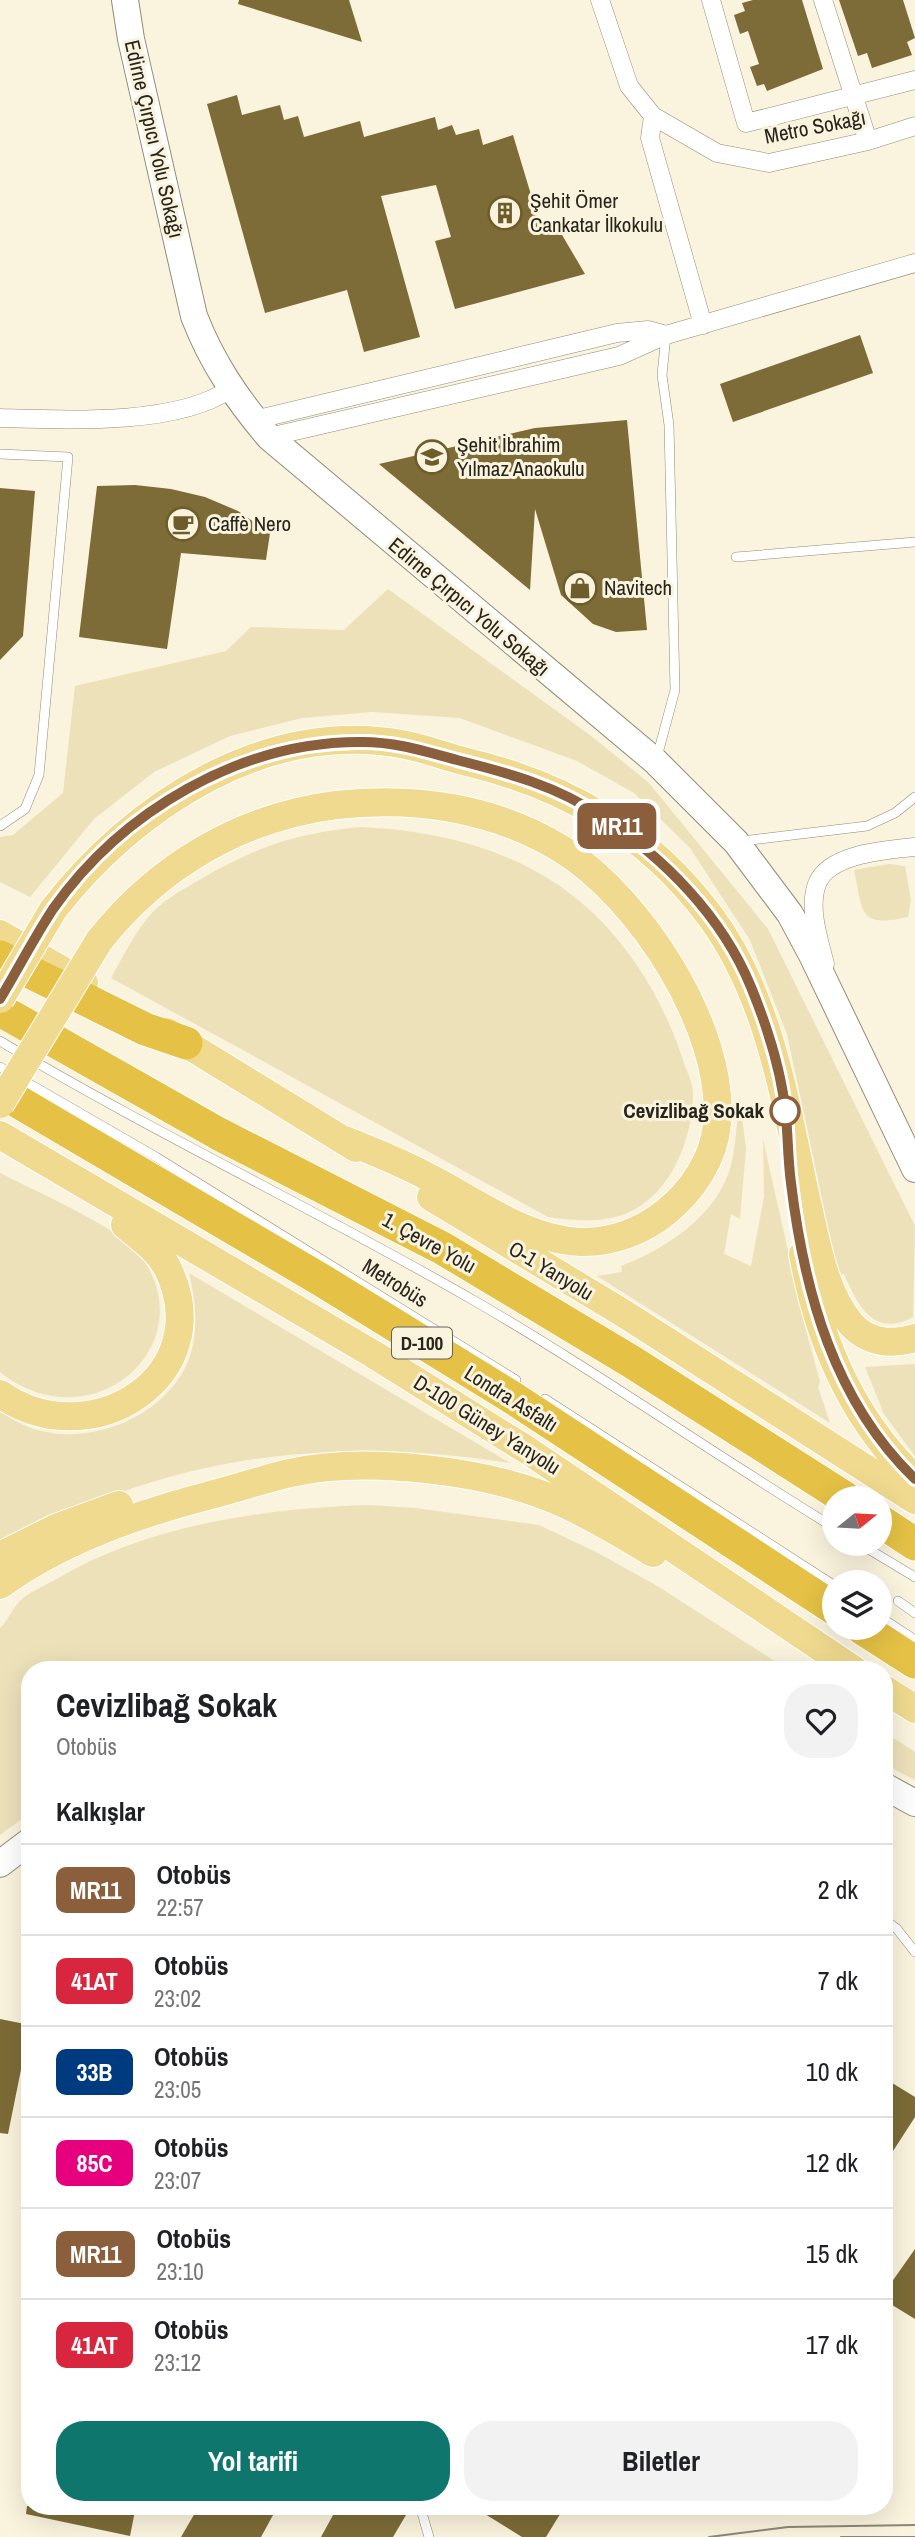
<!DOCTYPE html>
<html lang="tr">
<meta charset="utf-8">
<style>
:root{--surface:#fff;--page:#f2f2f2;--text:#202124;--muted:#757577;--line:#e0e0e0;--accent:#0f766e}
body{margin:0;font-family:"Archivo Narrow",sans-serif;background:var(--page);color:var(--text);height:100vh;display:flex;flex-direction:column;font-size:26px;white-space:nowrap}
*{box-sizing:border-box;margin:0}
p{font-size:23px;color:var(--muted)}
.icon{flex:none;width:38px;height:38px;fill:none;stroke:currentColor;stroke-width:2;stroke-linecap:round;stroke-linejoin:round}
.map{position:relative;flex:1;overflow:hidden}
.drawer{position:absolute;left:21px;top:1661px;width:872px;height:854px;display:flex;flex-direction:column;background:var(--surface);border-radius:28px;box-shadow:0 7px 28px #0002}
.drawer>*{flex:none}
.badge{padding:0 14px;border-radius:10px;font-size:24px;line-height:46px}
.needle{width:46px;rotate:72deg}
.tools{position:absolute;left:822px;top:1486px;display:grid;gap:14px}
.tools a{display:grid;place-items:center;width:70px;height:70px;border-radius:50%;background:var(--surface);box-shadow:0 7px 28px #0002;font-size:35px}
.map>.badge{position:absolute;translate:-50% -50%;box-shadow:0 0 0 4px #fff}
h2{padding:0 35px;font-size:26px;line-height:63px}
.round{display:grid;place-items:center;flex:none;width:74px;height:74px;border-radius:28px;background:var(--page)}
.head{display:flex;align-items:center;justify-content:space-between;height:119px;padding:0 35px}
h1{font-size:33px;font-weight:700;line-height:52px}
.cta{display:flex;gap:14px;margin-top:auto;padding:14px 35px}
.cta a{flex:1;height:80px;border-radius:28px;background:var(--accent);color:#fff;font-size:28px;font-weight:700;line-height:80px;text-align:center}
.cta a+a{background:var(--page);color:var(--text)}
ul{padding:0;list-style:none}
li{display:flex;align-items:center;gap:21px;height:91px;padding:0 35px;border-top:2px solid var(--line)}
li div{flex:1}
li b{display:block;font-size:26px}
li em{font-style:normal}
li .badge{min-width:77px;font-weight:700;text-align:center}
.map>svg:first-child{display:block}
.green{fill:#ede1ba}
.building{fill:#7d6c37}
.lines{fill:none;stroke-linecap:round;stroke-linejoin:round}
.lane-casing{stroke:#928b77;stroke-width:10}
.street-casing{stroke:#928b77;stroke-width:19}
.secondary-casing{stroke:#928b77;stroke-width:28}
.primary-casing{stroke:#fff;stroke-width:30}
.highway-casing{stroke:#fff;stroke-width:35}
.lane{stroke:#fff;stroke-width:9}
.street{stroke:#fff;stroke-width:18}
.secondary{stroke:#fff;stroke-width:26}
.primary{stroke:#efda8f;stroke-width:28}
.highway{stroke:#e5c245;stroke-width:33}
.tram{stroke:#8c8778;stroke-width:2}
.primary-bridge-casing{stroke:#fff;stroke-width:30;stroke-linecap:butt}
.primary-bridge{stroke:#efda8f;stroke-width:28}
.line-casing{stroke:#fff;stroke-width:16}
.line{stroke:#8b5e3c;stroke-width:10}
.stop-dot{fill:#fff;stroke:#8b5e3c;stroke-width:3.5}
.labels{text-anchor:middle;stroke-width:6;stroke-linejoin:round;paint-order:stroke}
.shield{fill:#faf3dd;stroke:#666256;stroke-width:2}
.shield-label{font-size:19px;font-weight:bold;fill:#27241c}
.street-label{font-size:21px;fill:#27241c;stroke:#faf3dd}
.poi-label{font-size:21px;fill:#27241c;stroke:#faf3dd;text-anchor:start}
.stop-label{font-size:21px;font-weight:bold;fill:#27241c;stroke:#faf3dd;text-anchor:end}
</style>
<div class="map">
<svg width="915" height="2537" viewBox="0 0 915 2537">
<rect width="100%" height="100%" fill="#faf3dd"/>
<!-- green -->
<path class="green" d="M 388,589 L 594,738 L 649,783 L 768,929 L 915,1226 L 913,1317 C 874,1338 858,1306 844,1274 L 838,1275 L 787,1034 L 750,940 L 690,848 L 634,793 L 577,761 L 460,718 L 372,712 L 302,718 L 230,736 L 154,772 L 94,819 L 30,897 L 0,882 L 0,837 L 13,835 L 63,793 L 75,686 L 226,651 L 251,627 L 344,630 Z
M 360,827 C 449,831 538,855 602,922 C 640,962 667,1010 684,1063 C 687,1072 693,1084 693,1093 C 693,1138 671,1195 627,1213 C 603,1223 573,1221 548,1217 L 111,978 C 122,959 136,930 151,914 C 163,901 179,892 194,883 C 253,848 292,834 360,827 Z
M 889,864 L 905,866 L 911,900 L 908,917 C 857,929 863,910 854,870 Z
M 740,1102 L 746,1149 L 740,1219 L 731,1214 L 724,1254 L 751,1266 L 764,1197 L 763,1139 L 804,1323 L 820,1382 L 818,1387 L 830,1423 L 597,1276 L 622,1272 L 621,1266 C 664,1250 713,1218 729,1172 C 736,1151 736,1124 740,1102 Z
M 0,1173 C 31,1189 119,1228 138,1252 C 209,1343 92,1446 0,1372 Z
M 189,1273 L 510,1463 C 379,1442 243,1447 117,1494 C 78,1509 39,1527 0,1544 L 0,1410 C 55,1458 153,1430 185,1368 C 200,1339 196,1302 189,1273 Z
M 915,1364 L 915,1456 L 884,1414 L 865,1367 Z
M 369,1505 L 415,1508 L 539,1525 L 596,1552 L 654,1584 L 787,1669 L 30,1670 L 30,1813 L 0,1835 L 0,1628 C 8,1620 12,1610 19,1602 C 27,1593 44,1586 55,1580 C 149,1524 262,1509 369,1505 Z
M 884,1732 L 915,1752 L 915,1780 L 884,1764 Z"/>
<!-- building -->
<path class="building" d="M 239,0 L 349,0 L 362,42 L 238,4 Z
M 753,0 L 802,0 L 823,69 L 767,91 L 764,84 L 757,86 L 750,67 L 759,64 L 748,31 L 740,34 L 734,15 L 745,11 L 742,3 Z
M 839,0 L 903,0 L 915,38 L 907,42 L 912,55 L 872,68 L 867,53 L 858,56 Z
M 237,95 L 242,115 L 280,105 L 284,120 L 298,116 L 304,137 L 360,121 L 364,137 L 435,117 L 438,130 L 452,125 L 456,135 L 479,129 L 483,145 L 513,135 L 541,228 L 555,223 L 585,274 L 455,309 L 435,241 L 451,237 L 436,185 L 381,196 L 420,337 L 364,352 L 347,290 L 265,313 L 207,104 Z
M 860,335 L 873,373 L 733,422 L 720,384 Z
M 627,420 L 647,630 L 616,632 L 593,624 L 561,595 L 535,509 L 530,590 L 379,464 L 535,428 Z
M 135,485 L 171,489 L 205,497 L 238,511 L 270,533 L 266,560 L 181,553 L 167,649 L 79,637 L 97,486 Z
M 0,488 L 35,491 L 23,636 L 0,660 Z
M 0,2019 L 30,2025 L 8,2134 L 0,2133 Z
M 884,2078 L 915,2097 L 915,2117 L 884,2165 Z
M 915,2249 L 915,2319 L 884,2300 L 884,2293 Z
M 27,2506 L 136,2506 L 130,2536 L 26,2514 Z
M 199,2506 L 278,2506 L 261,2537 L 181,2537 Z
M 338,2506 L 371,2506 L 383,2513 L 389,2506 L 406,2515 L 393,2537 L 321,2537 Z
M 472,2506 L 565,2506 L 546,2537 L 522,2537 Z"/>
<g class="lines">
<defs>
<path id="lane" d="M 0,454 L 68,457 L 39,775 L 25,809 L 0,826
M 736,557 L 915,542
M 657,757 L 675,690 L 669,425 L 662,375 L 666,335
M 742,841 L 867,826 L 895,813 L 915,797
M 0,1041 C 154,1133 317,1210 473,1300 C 596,1371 713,1454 835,1528
M 0,1067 L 156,1157 L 516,1380
M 545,1399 L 835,1586
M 860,1544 L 915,1577
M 898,1601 L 915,1613
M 880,1617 L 915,1640
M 884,1919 L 897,1929 L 915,1952
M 420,2506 L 429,2537"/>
<path id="street" d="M 600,0 L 629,86 L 653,116 L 717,153 L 769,163 L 868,141 L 915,126
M 711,0 L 746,123 L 915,80
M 823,0 L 868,141
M 653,116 L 650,138 L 703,325
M 0,418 C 63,420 177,426 230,389
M 254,420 L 617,333 L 648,330 L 666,335
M 269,437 L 619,356 L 666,335 L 915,263
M 825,964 C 819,940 808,908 817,884 C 829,853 888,850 915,847"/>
<path id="secondary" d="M 125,0 L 131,39 L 194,316 C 212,363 237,399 269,437 L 655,761 L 736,842 L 790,914 L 812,955 L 915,1169
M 884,1786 L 915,1803
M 0,1864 L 30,1841"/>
<path id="primary" d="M 53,910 C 133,806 268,717 406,745 C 426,749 447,757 467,762 C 567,786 648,833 710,916 C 770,997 785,1102 806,1198 C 816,1239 823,1291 851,1324 C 868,1343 892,1345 915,1338
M 0,934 L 84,983
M 99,941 C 158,866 241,817 336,805 C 415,796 495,808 563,850 C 640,898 726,1030 717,1124 C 714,1159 692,1191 666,1212 C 643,1231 611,1243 581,1242 C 527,1240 478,1203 432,1179 C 403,1163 373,1151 342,1139
M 167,1032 L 356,1148
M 0,1135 L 373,1354 L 527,1450 L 854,1670
M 431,1197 L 623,1313 L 915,1500
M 803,1254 C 818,1338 852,1419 915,1479
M 0,1394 C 91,1458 221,1375 167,1267 C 157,1249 140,1238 125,1225
M 0,1556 L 56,1528 L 119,1505
M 0,1585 C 59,1542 132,1516 203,1497 C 232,1490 260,1480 290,1473 C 366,1456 488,1470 560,1502 C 592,1516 623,1535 653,1553
M 884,1689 L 915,1709"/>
<path id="highway" d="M 0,957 L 145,1029 L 186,1043
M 0,1010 L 219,1134 L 442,1248 L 632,1362 L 845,1498
M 0,1091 L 323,1281 L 513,1398 L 835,1609
M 880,1521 L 915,1544
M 862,1628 L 915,1662"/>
</defs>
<!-- lane casing -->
<use href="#lane" class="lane-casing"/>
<!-- street casing -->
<use href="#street" class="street-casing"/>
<!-- secondary casing -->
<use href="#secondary" class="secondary-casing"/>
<!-- primary casing -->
<use href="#primary" class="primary-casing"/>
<!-- highway casing -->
<use href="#highway" class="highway-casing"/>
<!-- lane -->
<use href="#lane" class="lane"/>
<!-- street -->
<use href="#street" class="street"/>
<!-- secondary -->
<use href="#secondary" class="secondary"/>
<!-- primary -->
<use href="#primary" class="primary"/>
<!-- highway -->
<use href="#highway" class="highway"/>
<!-- tram -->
<path class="tram" d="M 709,2537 L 788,2527 L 915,2525
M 841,2537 L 915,2537"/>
<defs>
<path id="primary-bridge" d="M 0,999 L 53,910
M 0,1104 L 99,941"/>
</defs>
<!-- primary-bridge casing -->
<use href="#primary-bridge" class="primary-bridge-casing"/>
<!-- primary-bridge -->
<use href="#primary-bridge" class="primary-bridge"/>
</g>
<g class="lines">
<defs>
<path id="line" d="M 0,999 C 18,969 34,938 53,909 C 122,811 241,741 362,742 C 396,742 424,751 457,760 C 508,773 557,786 601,816 C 664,858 722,916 751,987 C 767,1026 782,1074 786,1116 C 788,1138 788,1161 791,1183 C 804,1291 834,1401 915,1479"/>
</defs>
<!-- line casing -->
<use href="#line" class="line-casing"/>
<!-- line -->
<use href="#line" class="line"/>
</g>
<!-- icons -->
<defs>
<symbol id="building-ring" viewBox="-11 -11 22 22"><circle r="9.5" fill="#faf3dd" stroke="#6c5d2a" stroke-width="1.5"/><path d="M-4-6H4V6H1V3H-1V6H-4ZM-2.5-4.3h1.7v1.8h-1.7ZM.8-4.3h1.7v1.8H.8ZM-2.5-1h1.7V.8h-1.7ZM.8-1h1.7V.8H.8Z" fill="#6c5d2a"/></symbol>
<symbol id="school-ring" viewBox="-11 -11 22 22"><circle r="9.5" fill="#faf3dd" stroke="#6c5d2a" stroke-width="1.5"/><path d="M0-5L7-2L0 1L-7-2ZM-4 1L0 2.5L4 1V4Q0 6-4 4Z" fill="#6c5d2a"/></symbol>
<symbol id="cafe-ring" viewBox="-11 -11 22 22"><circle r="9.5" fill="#faf3dd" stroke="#6c5d2a" stroke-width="1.5"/><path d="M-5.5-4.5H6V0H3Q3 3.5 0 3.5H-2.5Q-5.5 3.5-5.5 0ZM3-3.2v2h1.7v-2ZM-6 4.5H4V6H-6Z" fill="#6c5d2a"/></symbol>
<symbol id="shop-ring" viewBox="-11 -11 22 22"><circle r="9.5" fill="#faf3dd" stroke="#6c5d2a" stroke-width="1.5"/><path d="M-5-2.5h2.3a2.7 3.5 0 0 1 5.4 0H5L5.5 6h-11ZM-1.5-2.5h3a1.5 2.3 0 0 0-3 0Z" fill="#6c5d2a"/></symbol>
</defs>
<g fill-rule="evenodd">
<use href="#building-ring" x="486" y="194" width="38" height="38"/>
<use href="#school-ring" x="413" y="438" width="38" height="38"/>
<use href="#cafe-ring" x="164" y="505" width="38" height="38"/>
<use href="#shop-ring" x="561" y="569" width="38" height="38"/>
</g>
<!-- markers -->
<circle class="stop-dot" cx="785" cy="1111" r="14"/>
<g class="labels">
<!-- shield labels -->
<rect class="shield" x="392" y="1327.5" width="60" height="31" rx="5"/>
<g class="shield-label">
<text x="422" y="1350">D-100</text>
</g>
<!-- street labels -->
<g class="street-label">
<text transform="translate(815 127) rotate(-11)" y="7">Metro Sokağı</text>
<text transform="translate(154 139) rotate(77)" y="7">Edirne Çırpıcı Yolu Sokağı</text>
<text transform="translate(469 607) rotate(40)" y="7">Edirne Çırpıcı Yolu Sokağı</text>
<text transform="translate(429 1243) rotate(29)" y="7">1. Çevre Yolu</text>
<text transform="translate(551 1271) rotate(31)" y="7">O-1 Yanyolu</text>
<text transform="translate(395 1283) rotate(32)" y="7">Metrobüs</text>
<text transform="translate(511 1399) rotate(32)" y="7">Londra Asfaltı</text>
<text transform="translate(487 1425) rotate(32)" y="7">D-100 Güney Yanyolu</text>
</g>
<!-- poi labels -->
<g class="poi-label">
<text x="530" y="208">Şehit Ömer<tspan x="530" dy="24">Cankatar İlkokulu</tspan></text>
<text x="457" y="452">Şehit İbrahim<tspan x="457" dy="24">Yılmaz Anaokulu</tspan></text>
<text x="208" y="531">Caffè Nero</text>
<text x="604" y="595">Navitech</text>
</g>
<!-- stop labels -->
<g class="stop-label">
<text x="764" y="1118">Cevizlibağ Sokak</text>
</g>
</g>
</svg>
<div class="tools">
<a><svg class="needle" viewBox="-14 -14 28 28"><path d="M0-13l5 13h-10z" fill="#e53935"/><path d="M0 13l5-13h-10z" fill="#757577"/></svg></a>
<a><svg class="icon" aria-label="layers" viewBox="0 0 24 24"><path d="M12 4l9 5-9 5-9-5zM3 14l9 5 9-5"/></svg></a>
</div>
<b class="badge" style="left:617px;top:826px;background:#8b5e3c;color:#fff">MR11</b>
<section class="drawer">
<div class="head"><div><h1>Cevizlibağ Sokak</h1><p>Otobüs</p></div><a class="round"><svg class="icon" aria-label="heart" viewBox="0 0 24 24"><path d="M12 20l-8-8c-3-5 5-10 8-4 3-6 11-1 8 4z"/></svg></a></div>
<h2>Kalkışlar</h2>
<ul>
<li><span class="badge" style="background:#8b5e3c;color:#fff">MR11</span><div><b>Otobüs</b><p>22:57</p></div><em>2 dk</em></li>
<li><span class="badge" style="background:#d7263d;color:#fff">41AT</span><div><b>Otobüs</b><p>23:02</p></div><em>7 dk</em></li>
<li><span class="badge" style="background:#003b80;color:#fff">33B</span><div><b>Otobüs</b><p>23:05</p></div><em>10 dk</em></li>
<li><span class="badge" style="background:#e6007e;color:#fff">85C</span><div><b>Otobüs</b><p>23:07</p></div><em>12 dk</em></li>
<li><span class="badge" style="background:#8b5e3c;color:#fff">MR11</span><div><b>Otobüs</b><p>23:10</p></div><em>15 dk</em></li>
<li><span class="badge" style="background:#d7263d;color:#fff">41AT</span><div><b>Otobüs</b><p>23:12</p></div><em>17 dk</em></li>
</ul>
<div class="cta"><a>Yol tarifi</a><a>Biletler</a></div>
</section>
</div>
